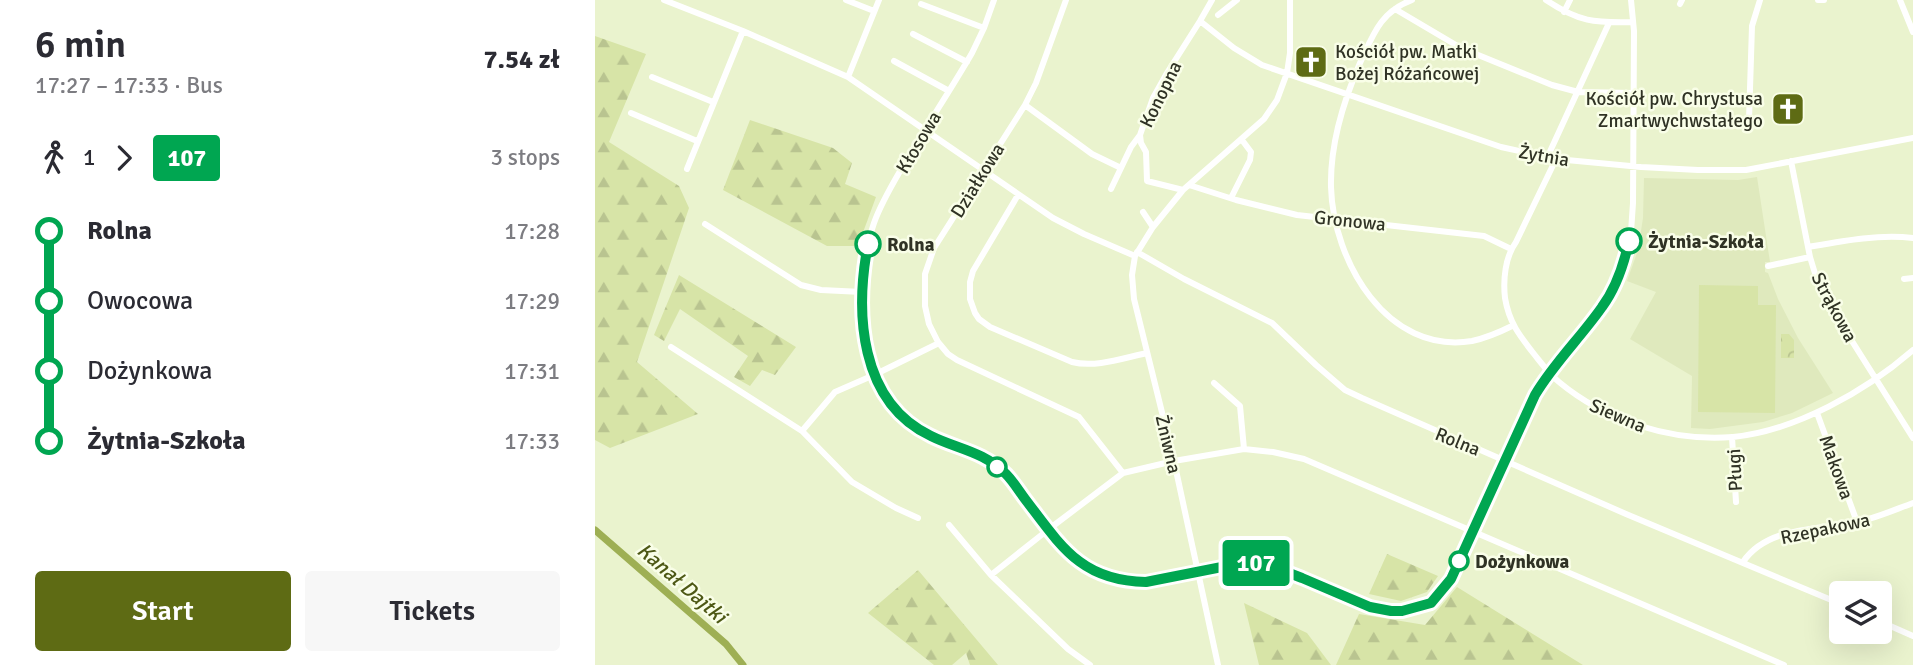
<!DOCTYPE html>
<meta charset="utf-8">
<style>
:root{--surface:#fff;--page:#f7f7f7;--text:#2b2b33;--muted:#7c7c81;--accent:#5e6b14}
body{margin:0;font-family:Signika,sans-serif;background:var(--page);color:var(--text);height:100vh;display:flex;flex-direction:column;font-size:26px;white-space:nowrap}
*{box-sizing:border-box;margin:0}
p{font-size:23px;color:var(--muted)}
.icon{flex:none;width:38px;height:38px;fill:none;stroke:currentColor;stroke-width:2;stroke-linecap:round;stroke-linejoin:round}
.map{position:relative;flex:1;overflow:hidden}
.side{display:flex;flex-direction:column;background:var(--surface);width:595px}
.side>*{flex:none}
.badge{padding:0 14px;border-radius:5px;font-size:24px;line-height:46px}
.controls{position:absolute;left:1234px;top:581px;display:grid;gap:14px}
.controls a{display:grid;place-items:center;width:63px;height:63px;border-radius:7px;background:var(--surface);box-shadow:0 7px 28px #0002;font-size:35px}
.map>.badge{position:absolute;translate:-50% -50%;box-shadow:0 0 0 4px #fff}
.legs{display:flex;align-items:center;gap:10px;height:77px;padding:0 35px;font-size:23px}
.legs p{margin-inline-start:auto}
.summary{display:flex;align-items:center;justify-content:space-between;height:119px;padding:0 35px}
h1{font-size:38px;font-weight:600;line-height:52px}
.cta{display:flex;gap:14px;margin-top:auto;padding:14px 35px}
.cta a{flex:1;height:80px;border-radius:7px;background:var(--accent);color:#fff;font-size:28px;font-weight:600;line-height:80px;text-align:center}
.cta a+a{background:var(--page);color:var(--text)}
ul{padding:0 35px;list-style:none}
li{display:flex;align-items:center;gap:24px;height:70px;font-size:26px}
li i{display:grid;place-items:center;width:10px;height:100%;margin:0 9px;background:currentColor}
li i::after{content:'';width:18px;height:18px;margin:-9px;border:5px solid;border-radius:50%;background:var(--surface)}
li p{margin-inline-start:auto}
li:first-child i{background:linear-gradient(#0000 50%,currentColor 0)}
li:last-child i{background:linear-gradient(currentColor 50%,#0000 0)}
main{display:flex;flex:1;min-height:0}
.map>svg:first-child{display:block}
.built{fill:#dfe9bd}
.grass{fill:#d7e4a7}
.forest{fill:url(#forest-firs)}
.park{fill:url(#park-crowns)}
.lines{fill:none;stroke-linecap:round;stroke-linejoin:round}
.canal{stroke:#9eaf54;stroke-width:7}
.minor{stroke:#fff;stroke-width:6}
.line-1-casing{stroke:#fff;stroke-width:16}
.line-1{stroke:#00a651;stroke-width:10}
.stop-1-dot{fill:#fff;stroke:#00a651;stroke-width:3.5}
.labels{text-anchor:middle;stroke-width:5;stroke-linejoin:round;paint-order:stroke}
.poi-label{font-size:19px;fill:#303325;stroke:#f9fee8;text-anchor:start}
.street-label{font-size:19px;fill:#303325;stroke:#f9fee8}
.stop-label{font-size:19px;font-weight:bold;fill:#303325;stroke:#f9fee8;text-anchor:start}
.water-label{font-size:21px;font-style:italic;fill:#4d5815;stroke:#f9fee8}
</style>
<main>
<section class="side">
<div class="summary"><div><h1>6 min</h1><p>17:27 – 17:33 · Bus</p></div><b>7.54 zł</b></div>
<div class="legs"><svg class="icon" aria-label="walk" viewBox="0 0 24 24"><circle cx="13" cy="4" r="2"/><path d="M13 8l-2 6 4 7M11 14l-3 7M7 12l3-4h3l4 4"/></svg>1<svg class="icon" aria-label="forward" viewBox="0 0 24 24"><path d="M9 5l7 7-7 7"/></svg><b class="badge" style="background:#00a651;color:#fff">107</b><p>3 stops</p></div>
<ul>
<li><i style="color:#00a651"></i><b>Rolna</b><p>17:28</p></li>
<li><i style="color:#00a651"></i><span>Owocowa</span><p>17:29</p></li>
<li><i style="color:#00a651"></i><span>Dożynkowa</span><p>17:31</p></li>
<li><i style="color:#00a651"></i><b>Żytnia-Szkoła</b><p>17:33</p></li>
</ul>
<div class="cta"><a>Start</a><a>Tickets</a></div>
</section>
<div class="map">
<svg width="1318" height="665" viewBox="0 0 1318 665">
<defs>
<pattern id="forest-firs" width="22" height="20" patternUnits="userSpaceOnUse" patternTransform="scale(1.75)"><rect width="22" height="20" fill="#d7e4a7"/><path d="M5 1l3.5 6h-7zM16 11l3.5 6h-7z" fill="#b9c490"/></pattern>
<pattern id="park-crowns" width="20" height="18" patternUnits="userSpaceOnUse" patternTransform="scale(1.75)"><rect width="20" height="18" fill="#d7e4a7"/><path d="M2 6a3 3 0 1 1 6 0M12 15a3 3 0 1 1 6 0" fill="none" stroke="#b9c490"/></pattern>
</defs>
<rect width="100%" height="100%" fill="#eaf3ce"/>
<!-- built -->
<path class="built" d="M 1162,177 L 1175,262 L 1170,262 L 1170,272 L 1173,273 L 1183,299 L 1203,338 L 1238,393 L 1197,413 L 1168,422 L 1115,429 L 1096,428 L 1097,376 L 1035,339 L 1061,292 L 1032,281 L 1043,250 L 1048,218 L 1049,178 L 1143,180 Z"/>
<!-- grass -->
<path class="grass" d="M 1104,285 L 1163,286 L 1163,305 L 1181,305 L 1180,413 L 1103,412 Z"/>
<!-- forest -->
<path class="forest" d="M 0,36 L 51,54 L 14,142 L 84,186 L 94,208 L 42,362 L 103,414 L 15,448 L 0,440 Z
M 155,120 L 238,148 L 257,163 L 250,184 L 281,197 L 263,246 L 232,246 L 128,190 Z
M 84,275 L 201,347 L 180,375 L 167,370 L 155,386 L 139,377 L 153,356 L 85,309 L 69,341 L 59,335 Z
M 792,554 L 843,576 L 832,592 L 806,601 L 774,594 Z
M 323,570 L 403,665 L 375,665 L 371,653 L 357,665 L 339,665 L 273,613 Z
M 862,587 L 988,665 L 741,665 L 764,614 L 830,625 Z
M 649,603 L 712,633 L 736,665 L 664,665 Z"/>
<!-- park -->
<path class="park" d="M 1186,334 L 1194,334 L 1199,340 L 1199,358 L 1186,358 Z"/>
<g class="lines">
<!-- canal -->
<path class="canal" d="M 0,530 L 131,644 L 148,665"/>
<!-- minor -->
<path class="minor" d="M 69,0 L 148,31 L 253,77 L 458,218 L 489,234 L 540,256
M 251,0 L 279,11
M 399,0 L 389,28 L 377,53 C 355,91 330,128 308,166 C 297,185 286,203 279,223 C 265,261 263,305 271,344 C 276,369 285,397 304,415 C 335,443 380,444 410,474 C 418,481 424,491 430,499 C 466,545 487,581 551,582 L 647,563 L 668,563 L 688,570 L 775,607 L 796,611 L 807,611 L 836,603 L 856,579 L 940,395 L 954,373 L 1008,305 L 1018,289 L 1031,256 L 1036,232 L 1038,203 L 1039,31 L 1036,0
M 471,0 L 441,83 L 430,105 L 339,248 L 330,274 L 330,306 L 334,324 L 343,342 L 353,354 L 362,360 L 484,417 L 528,473
M 817,0 C 785,12 778,35 765,63 C 748,102 735,144 736,187 C 738,261 792,355 877,341 C 891,338 905,332 917,326
M 951,0 C 984,22 999,23 1038,22
M 1223,0 L 1229,0
M 1305,0 L 1318,32
M 326,4 L 389,28
M 1085,4 L 1087,0
M 800,9 L 866,48 L 957,85 L 983,92 L 1038,93
M 969,12 L 975,0
M 623,15 L 642,0
M 605,21 L 639,48 L 667,65 L 906,147 L 961,159 L 1046,167 L 1103,170 L 1151,170 L 1318,138
M 318,34 L 372,62
M 299,61 L 354,91
M 57,77 L 118,102
M 253,77 L 284,0
M 430,105 L 497,154 L 526,168
M 36,113 L 102,141
M 1154,120 L 1157,26 L 1165,0
M 545,135 L 546,143 L 551,152 L 552,181 L 588,190
M 952,158 L 1014,23
M 961,159 L 921,242 C 910,257 908,280 910,298 C 914,322 924,335 939,354 C 947,364 954,374 964,382 C 1011,421 1076,442 1138,437 C 1200,431 1271,391 1318,350
M 1196,161 L 1215,257 L 1222,280 L 1238,311 L 1318,438
M 92,169 L 148,31
M 594,185 L 641,200 L 702,215 L 889,236 L 916,249
M 516,189 L 536,147 L 545,135 L 558,98 L 572,73 L 605,21 L 617,0
M 423,195 L 378,271 L 375,282 L 375,299 L 380,313 L 384,319 L 395,327 L 477,362 C 501,368 528,358 552,353
M 636,198 L 655,160 L 656,152 L 647,140
M 548,212 L 558,227
M 110,224 L 206,285 L 226,290 L 267,292
M 1213,247 C 1247,241 1283,234 1318,238
M 542,252 L 589,279 L 677,323 L 721,365 L 750,390 L 767,398 L 1031,514 L 1246,604
M 1173,266 L 1215,257
M 1309,279 L 1318,278
M 76,347 L 207,431 L 257,482 L 301,508 L 323,518
M 619,383 L 645,406 L 649,449
M 1222,413 L 1262,522
M 207,431 L 240,392 L 279,375 L 344,343
M 1137,437 L 1141,502
M 354,525 L 396,575 L 454,529 L 528,473 L 579,461 L 649,449 L 678,452 L 709,459 L 1189,665
M 1148,562 C 1172,526 1224,530 1262,522 C 1281,518 1299,510 1318,503
M 396,575 L 473,649 L 495,665
M 1284,621 L 1318,636
M 623,665 L 579,461 L 539,299 L 537,275 L 540,256 L 558,227 L 588,190 L 669,119 L 682,100 L 692,73 L 695,53 L 695,0"/>
</g>
<g class="lines">
<defs>
<path id="line-1" d="M 273,244 C 260,312 264,402 336,436 C 362,449 388,451 411,474 C 418,481 424,491 430,499 C 466,546 486,581 551,582 L 647,563 L 668,563 L 707,578 L 775,607 L 796,611 L 807,611 L 836,603 L 856,579 L 940,395 C 959,363 986,337 1007,307 C 1021,288 1029,264 1034,241"/>
</defs>
<!-- line-1 casing -->
<use href="#line-1" class="line-1-casing"/>
<!-- line-1 -->
<use href="#line-1" class="line-1"/>
</g>
<!-- icons -->
<defs>
<symbol id="church-square" viewBox="-11 -11 22 22"><rect x="-9" y="-9" width="18" height="18" rx="4" fill="#5e6b14" stroke="#f9fee8"/><path d="M-1.2-6h2.4v3.5h3.3v2.4h-3.3V6h-2.4V-.1h-3.3v-2.4h3.3Z" fill="#fff"/></symbol>
</defs>
<g fill-rule="evenodd">
<use href="#church-square" x="697" y="43" width="38" height="38"/>
<use href="#church-square" x="1174" y="90" width="38" height="38"/>
</g>
<!-- markers -->
<g class="stop-1-dot">
<circle cx="1034" cy="241" r="12"/>
<circle cx="273" cy="244" r="12"/>
<circle cx="402" cy="467" r="9"/>
<circle cx="864" cy="561" r="9"/>
</g>
<g class="labels">
<!-- poi labels -->
<g class="poi-label">
<text x="740" y="58">Kościół pw. Matki<tspan x="740" dy="22">Bożej Różańcowej</tspan></text>
<text x="1168" y="105" text-anchor="end">Kościół pw. Chrystusa<tspan x="1168" dy="22">Zmartwychwstałego</tspan></text>
</g>
<!-- street labels -->
<g class="street-label">
<text transform="translate(565 94) rotate(-64)" y="7">Konopna</text>
<text transform="translate(323 142) rotate(-59)" y="7">Kłosowa</text>
<text transform="translate(949 155) rotate(10)" y="7">Żytnia</text>
<text transform="translate(382 180) rotate(-58)" y="7">Działkowa</text>
<text transform="translate(755 220) rotate(6)" y="7">Gronowa</text>
<text transform="translate(1240 307) rotate(62)" y="7">Strąkowa</text>
<text transform="translate(1023 415) rotate(23)" y="7">Siewna</text>
<text transform="translate(863 441) rotate(22)" y="7">Rolna</text>
<text transform="translate(574 444) rotate(77)" y="7">Żniwna</text>
<text transform="translate(1242 467) rotate(70)" y="7">Makowa</text>
<text transform="translate(1139 470) rotate(-93)" y="7">Pługi</text>
<text transform="translate(1230 528) rotate(-12)" y="7">Rzepakowa</text>
</g>
<!-- stop labels -->
<g class="stop-label">
<text x="1053" y="248">Żytnia-Szkoła</text>
<text x="292" y="251">Rolna</text>
<text x="880" y="568">Dożynkowa</text>
</g>
<!-- water labels -->
<g class="water-label">
<text transform="translate(87 583) rotate(41)" y="7">Kanał Dajtki</text>
</g>
</g>
</svg>
<div class="controls">
<a><svg class="icon" aria-label="layers" viewBox="0 0 24 24"><path d="M12 4l9 5-9 5-9-5zM3 14l9 5 9-5"/></svg></a>
</div>
<b class="badge" style="left:661px;top:563px;background:#00a651;color:#fff">107</b>
</div>
</main>
